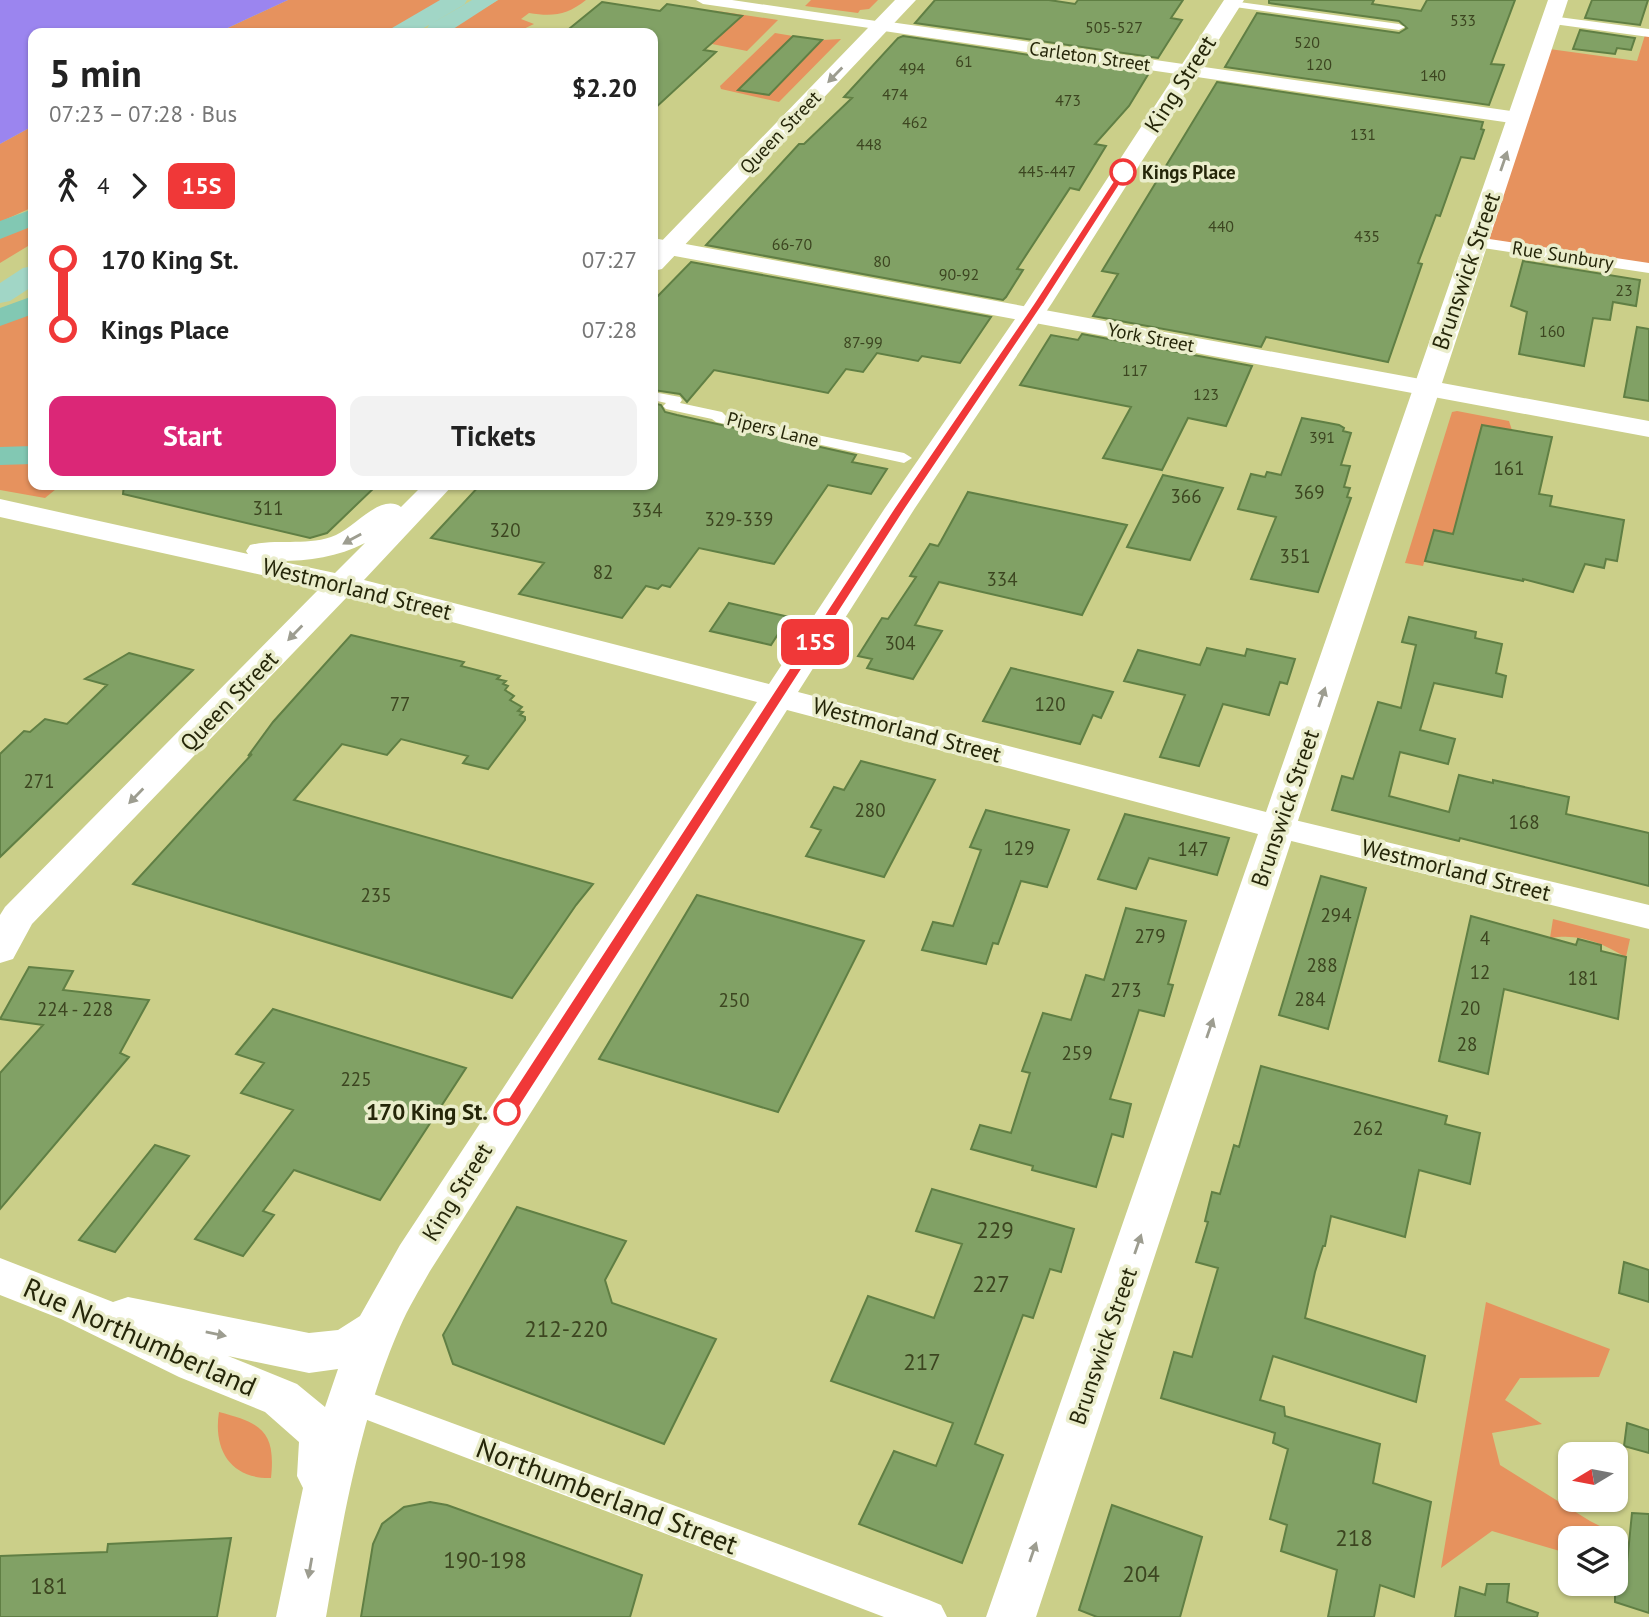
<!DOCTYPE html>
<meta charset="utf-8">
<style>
:root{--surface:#fff;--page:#f2f2f2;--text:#222;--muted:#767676;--accent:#db2777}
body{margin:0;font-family:"PT Sans",sans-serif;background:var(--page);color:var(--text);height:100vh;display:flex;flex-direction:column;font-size:26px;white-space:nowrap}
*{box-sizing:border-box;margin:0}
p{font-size:23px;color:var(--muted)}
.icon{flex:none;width:38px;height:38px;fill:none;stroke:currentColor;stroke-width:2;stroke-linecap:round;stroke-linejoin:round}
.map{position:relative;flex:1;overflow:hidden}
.details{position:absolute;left:28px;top:28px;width:630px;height:462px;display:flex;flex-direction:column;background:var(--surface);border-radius:14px;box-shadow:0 2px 5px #0004}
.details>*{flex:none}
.badge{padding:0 14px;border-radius:10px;font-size:24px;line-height:46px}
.needle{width:46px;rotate:260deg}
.tools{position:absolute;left:1558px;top:1442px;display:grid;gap:14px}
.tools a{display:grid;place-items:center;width:70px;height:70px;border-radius:14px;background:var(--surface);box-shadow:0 2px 5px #0004;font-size:35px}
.map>.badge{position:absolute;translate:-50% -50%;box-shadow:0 0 0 4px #fff}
.legs{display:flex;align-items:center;gap:10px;height:77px;padding:0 21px;font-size:23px}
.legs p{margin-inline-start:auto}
.overview{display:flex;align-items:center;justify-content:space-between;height:119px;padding:0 21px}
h1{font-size:38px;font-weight:800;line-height:52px}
.button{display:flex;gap:14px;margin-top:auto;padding:14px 21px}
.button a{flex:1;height:80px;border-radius:14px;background:var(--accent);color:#fff;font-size:28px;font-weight:800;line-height:80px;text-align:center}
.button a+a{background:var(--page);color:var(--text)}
ul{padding:0 21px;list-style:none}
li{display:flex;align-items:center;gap:24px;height:70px;font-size:26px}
li i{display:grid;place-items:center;width:10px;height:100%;margin:0 9px;background:currentColor}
li i::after{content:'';width:18px;height:18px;margin:-9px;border:5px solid;border-radius:50%;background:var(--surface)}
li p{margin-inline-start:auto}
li:first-child i{background:linear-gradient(#0000 50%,currentColor 0)}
li:last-child i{background:linear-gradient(currentColor 50%,#0000 0)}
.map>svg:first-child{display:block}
.green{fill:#e6925e}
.water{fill:#9b85ef}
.building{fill:#81a165;stroke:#607f44;stroke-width:2}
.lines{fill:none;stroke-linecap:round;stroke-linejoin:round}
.pedestrian{fill:#fff;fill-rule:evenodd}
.minor{fill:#fff;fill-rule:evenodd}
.tertiary{fill:#fff;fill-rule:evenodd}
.secondary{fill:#fff;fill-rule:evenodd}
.primary{fill:#a1d6c6;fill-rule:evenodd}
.trunk{fill:#82c8b3;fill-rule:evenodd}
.oneway{fill:#9d9d90}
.line-1{fill:#f03838;stroke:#fff;stroke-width:2}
.stop-1-dot{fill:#fff;stroke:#f03838;stroke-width:3.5}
.labels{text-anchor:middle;stroke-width:7;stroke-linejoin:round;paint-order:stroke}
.far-number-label{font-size:16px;fill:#3c4520}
.far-street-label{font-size:19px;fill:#252609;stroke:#eaedcb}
.far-stop-label{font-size:19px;font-weight:bold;fill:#252609;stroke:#eaedcb;text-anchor:start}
.number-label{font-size:19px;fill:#3c4520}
.street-label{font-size:23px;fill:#252609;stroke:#eaedcb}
.stop-label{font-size:23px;font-weight:bold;fill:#252609;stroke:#eaedcb;text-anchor:end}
.near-number-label{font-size:23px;fill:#3c4520}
.near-street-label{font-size:28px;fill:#252609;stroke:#eaedcb}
</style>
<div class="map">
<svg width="1649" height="1617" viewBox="0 0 1649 1617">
<rect width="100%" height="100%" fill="#cbcf89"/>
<!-- green -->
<path class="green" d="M 288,0 L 444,0 L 388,33 L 217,33 Z
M 498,0 L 586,0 C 567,15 553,17 529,13 L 521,19 L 534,24 L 515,33 L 443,33 Z
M 811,0 L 878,0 L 869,9 L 860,10 L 858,13 L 805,6 Z
M 711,10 L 778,20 L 747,51 L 707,43 L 742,16 Z
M 775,33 L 793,36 L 739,90 L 769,95 L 823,40 L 841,39 L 779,102 L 721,89 L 720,86 Z
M 1645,35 L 1649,35 L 1649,268 L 1476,242 L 1542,48 L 1637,61 Z
M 33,126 L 33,207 L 0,222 L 0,144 Z
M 33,221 L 33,243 L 0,263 L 0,236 Z
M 33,311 L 33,448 L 0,450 L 0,323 Z
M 1457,411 L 1509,421 L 1512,430 L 1482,425 L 1454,534 L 1434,530 L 1423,566 L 1405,563 L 1452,412 Z
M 33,462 L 33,485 L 61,485 L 45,498 L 0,490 L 0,463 Z
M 1553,919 L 1630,939 L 1626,957 C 1601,943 1580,933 1550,938 Z
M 1486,1302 L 1610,1349 L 1599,1377 L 1520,1378 L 1505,1400 L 1542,1424 L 1492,1433 L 1500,1465 L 1590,1521 L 1649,1551 L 1649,1580 L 1615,1569 L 1615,1538 L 1570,1538 L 1570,1554 L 1492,1531 L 1441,1568 Z
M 219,1412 C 261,1423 276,1431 271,1478 C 230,1479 213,1449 219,1412 Z"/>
<!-- water -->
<path class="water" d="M 0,0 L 288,0 L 217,33 L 33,33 L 33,126 L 0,144 Z"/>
<!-- building -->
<path class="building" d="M 935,0 L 1049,0 L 1075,4 L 1078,0 L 1183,0 L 1171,18 L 1182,20 L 1158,58 L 915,23 Z
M 1269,0 L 1374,0 L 1372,4 L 1421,11 L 1427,0 L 1515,0 L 1491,64 L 1504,65 L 1489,105 L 1225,67 L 1257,13 L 1399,33 L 1407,28 L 1399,21 L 1269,3 Z
M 1592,0 L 1648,0 L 1640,25 L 1585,18 Z
M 602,2 L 660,11 L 667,4 L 742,16 L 704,50 L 716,52 L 653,110 L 653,33 L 564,33 Z
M 1580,30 L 1635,38 L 1631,50 L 1617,48 L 1615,54 L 1573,49 Z
M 793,36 L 822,40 L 769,95 L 738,90 Z
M 903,36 L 1149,73 L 1129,106 L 1095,144 L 1106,146 L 1079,190 L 1070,188 L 1017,269 L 1023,270 L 1006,297 L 1003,300 L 706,245 L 799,144 L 804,144 L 852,98 L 844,97 L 898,38 Z
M 1217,82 L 1483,122 L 1481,129 L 1484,130 L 1474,159 L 1461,157 L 1440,216 L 1436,215 L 1418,263 L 1422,264 L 1388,362 L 1266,337 L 1261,347 L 1093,316 L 1118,274 L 1102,271 Z
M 1523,261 L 1640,280 L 1636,306 L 1613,302 L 1610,320 L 1593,318 L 1584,366 L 1519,354 L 1527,312 L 1511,306 Z
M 691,262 L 991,317 L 960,363 L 922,356 L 918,361 L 877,353 L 863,372 L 846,369 L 828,393 L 714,370 L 687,402 L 680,394 L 653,390 L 653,301 Z
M 1637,327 L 1649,329 L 1649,401 L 1624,397 Z
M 1082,334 L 1252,366 L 1226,426 L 1188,418 L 1162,470 L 1103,458 L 1131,407 L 1020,385 L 1051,335 L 1078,340 Z
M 653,403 L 661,405 L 665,412 L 677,415 L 856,455 L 852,462 L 887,469 L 871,494 L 828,485 L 774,564 L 699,548 L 670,587 L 662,585 L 658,589 L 646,586 L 622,618 L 519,594 L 544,563 L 431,538 L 480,485 L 653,485 Z
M 1302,418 L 1339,425 L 1344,428 L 1343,431 L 1351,433 L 1341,465 L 1350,466 L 1344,487 L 1350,488 L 1347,497 L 1351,498 L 1318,592 L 1251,579 L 1276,517 L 1238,509 L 1251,474 L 1265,477 L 1267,472 L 1281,475 Z
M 1482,425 L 1552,437 L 1539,494 L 1552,496 L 1550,506 L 1624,520 L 1617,561 L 1606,559 L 1604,568 L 1585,564 L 1573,592 L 1523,579 L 1523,581 L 1425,561 L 1434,530 L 1453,534 Z
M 1163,475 L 1223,488 L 1190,560 L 1127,547 Z
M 124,485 L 377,485 L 327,533 L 310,538 L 123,494 Z
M 968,492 L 1127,525 L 1082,615 L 939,582 L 915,625 L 942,631 L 913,679 L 867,668 L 872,659 L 858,656 L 882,618 L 888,619 L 916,577 L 910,576 L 930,544 L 938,546 L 941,541 Z
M 729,603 L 789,617 L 771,645 L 710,631 Z
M 1409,617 L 1476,632 L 1475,638 L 1502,644 L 1496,673 L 1506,676 L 1502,697 L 1434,683 L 1420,730 L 1455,739 L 1448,764 L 1400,752 L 1389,796 L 1449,812 L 1459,775 L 1493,783 L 1493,780 L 1569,797 L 1566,814 L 1649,833 L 1649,886 L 1460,838 L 1459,841 L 1332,810 L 1342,776 L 1353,779 L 1378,702 L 1401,708 L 1416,645 L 1402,642 Z
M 351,635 L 464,662 L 461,666 L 500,676 L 497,679 L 506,681 L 503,684 L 508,686 L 505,690 L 514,696 L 510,700 L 522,707 L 518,711 L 523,712 L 520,715 L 525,717 L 525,720 L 488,769 L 463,763 L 468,756 L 401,739 L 387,755 L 342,744 L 294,800 L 593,884 L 576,905 L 512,998 L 133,884 L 252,754 L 248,756 L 273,722 Z
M 1207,648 L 1245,656 L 1247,649 L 1295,659 L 1287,684 L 1280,682 L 1269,715 L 1223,704 L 1199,766 L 1160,757 L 1185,695 L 1124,681 L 1138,650 L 1200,665 Z
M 129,653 L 193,670 L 0,857 L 0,754 L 24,731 L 30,732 L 45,719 L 67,724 L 107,685 L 85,679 Z
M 1011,668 L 1113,692 L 1101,718 L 1093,715 L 1080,744 L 983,721 Z
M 861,761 L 935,780 L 884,877 L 806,856 L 821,830 L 811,827 L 834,787 L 844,790 Z
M 986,810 L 1069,830 L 1047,887 L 1021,881 L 998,944 L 993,943 L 986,964 L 922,950 L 933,922 L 953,926 L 981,850 L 970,847 Z
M 1125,814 L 1229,838 L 1217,875 L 1149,858 L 1136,889 L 1098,879 Z
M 1321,876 L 1366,888 L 1328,1029 L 1279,1015 Z
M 697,895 L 864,941 L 778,1112 L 599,1059 Z
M 1126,908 L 1186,921 L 1168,984 L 1173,985 L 1164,1016 L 1139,1010 L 1110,1099 L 1131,1104 L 1123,1137 L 1112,1134 L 1096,1187 L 1032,1170 L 1033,1166 L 971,1149 L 980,1125 L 1011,1133 L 1030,1073 L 1022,1071 L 1043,1013 L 1071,1020 L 1086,975 L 1104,980 Z
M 1471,916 L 1576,945 L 1578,939 L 1601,945 L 1601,951 L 1626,957 L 1618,1019 L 1504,989 L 1488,1074 L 1439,1061 Z
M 29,967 L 73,971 L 63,990 L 149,1000 L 120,1053 L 129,1057 L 0,1209 L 0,1073 L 43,1025 L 0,1019 Z
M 273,1009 L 466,1068 L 380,1200 L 294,1170 L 263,1211 L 274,1215 L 243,1256 L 195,1239 L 293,1110 L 241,1093 L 264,1063 L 236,1054 Z
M 1261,1066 L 1447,1116 L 1445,1124 L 1480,1133 L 1470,1184 L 1419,1170 L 1405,1237 L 1331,1216 L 1325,1246 L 1323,1246 L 1315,1272 L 1305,1318 L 1425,1356 L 1416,1402 L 1273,1356 L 1260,1400 L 1284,1407 L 1285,1416 L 1380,1444 L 1373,1483 L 1431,1502 L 1414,1597 L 1380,1585 L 1374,1617 L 1328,1617 L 1337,1570 L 1281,1551 L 1287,1525 L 1270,1519 L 1288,1449 L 1273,1443 L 1275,1433 L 1161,1398 L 1174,1352 L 1192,1357 L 1218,1268 L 1196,1262 L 1208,1222 L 1205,1221 L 1212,1192 L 1220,1194 L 1234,1145 L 1239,1147 Z
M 155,1145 L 189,1156 L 115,1252 L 79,1240 Z
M 932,1189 L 1074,1229 L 1061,1272 L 1050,1269 L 1033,1318 L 1023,1315 L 975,1444 L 1003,1455 L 962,1563 L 859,1524 L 894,1451 L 936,1466 L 953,1423 L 831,1381 L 868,1296 L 934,1318 L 962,1244 L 916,1231 Z
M 517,1207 L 626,1241 L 605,1280 L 612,1303 L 716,1339 L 664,1444 L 453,1364 L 443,1335 Z
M 1624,1262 L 1649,1270 L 1649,1302 L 1619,1293 Z
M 1627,1423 L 1649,1430 L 1649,1453 L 1624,1446 Z
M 430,1502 L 447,1505 L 642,1575 L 630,1617 L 361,1617 L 373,1544 L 382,1524 L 404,1507 Z
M 1112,1505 L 1202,1537 L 1180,1617 L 1097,1617 L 1079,1610 Z
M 1632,1513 L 1649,1514 L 1649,1613 L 1615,1602 L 1615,1569 L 1626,1573 Z
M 231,1538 L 217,1617 L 0,1617 L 0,1556 L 107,1552 L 108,1544 Z
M 1487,1584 L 1509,1584 L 1507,1602 L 1538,1613 L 1537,1617 L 1455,1617 L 1460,1587 L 1485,1595 Z"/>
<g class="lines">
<!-- pedestrian -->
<path class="pedestrian" d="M 1232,1 L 1399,24 L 1405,27 L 1399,30 L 1228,6 L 1228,2 Z
M 653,392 L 680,397 L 682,400 L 680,403 L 722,412 L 726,416 L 904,453 L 912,458 L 904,463 L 716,422 L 712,419 L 666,409 L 663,406 L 666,403 L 653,400 Z"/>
<!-- minor -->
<path class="minor" d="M 696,0 L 732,0 L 883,22 L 890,26 L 883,30 L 703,4 Z
M 1551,16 L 1649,29 L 1649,37 L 1546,23 L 1544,20 Z
M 1476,237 L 1649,263 L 1649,273 L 1470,246 L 1468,242 Z
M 352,1386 L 929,1600 L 941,1605 L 947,1617 L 884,1617 L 341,1410 L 336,1400 L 341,1390 Z"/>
<!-- tertiary -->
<path class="tertiary" d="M 883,21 L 1518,112 L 1525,114 L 1528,118 L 1525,122 L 1518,124 L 877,30 L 874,26 L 877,22 Z
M 653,238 L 1649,421 L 1649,437 L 653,252 Z
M 1278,816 L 1649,905 L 1649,929 L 1267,835 L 1262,827 L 1267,819 Z"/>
<!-- secondary -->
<path class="secondary" d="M 895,0 L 916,0 L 662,269 L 653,271 L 653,250 Z
M 1224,0 L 1244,0 L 1052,303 L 915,508 L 798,692 L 1266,812 L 1548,0 L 1568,0 L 1036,1617 L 986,1617 L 1258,834 L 787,710 L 430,1271 C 420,1289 408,1308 400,1327 C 360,1419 343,1519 326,1617 L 276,1617 L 303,1488 L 297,1476 L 299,1442 L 265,1412 L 179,1377 L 61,1319 L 0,1295 L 0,1258 L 113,1302 L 128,1297 L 309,1333 L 338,1330 L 360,1316 L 400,1245 L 757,702 L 349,595 L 32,924 L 13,959 L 0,963 L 0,915 L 5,907 L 320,588 L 0,517 L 0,499 L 248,554 L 246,551 L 250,545 C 279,538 308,547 336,535 C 356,526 381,493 401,507 L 423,485 L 453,485 L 364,580 L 769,684 L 885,508 L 1026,303 ZM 365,543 L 335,573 L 279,561 C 309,561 338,557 365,543 ZM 228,1356 L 309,1373 L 338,1369 L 325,1407 L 297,1384 Z"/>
<!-- primary -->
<path class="primary" d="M 440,0 L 467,0 L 464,5 L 415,33 L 389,33 L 392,28 Z
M 472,0 L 498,0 L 447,33 L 428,33 L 426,30 L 429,25 Z
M 33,266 L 33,286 L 10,301 L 0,303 L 0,283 L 23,268 Z"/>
<!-- trunk -->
<path class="trunk" d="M 33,209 L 33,226 L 0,239 L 0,221 Z
M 33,296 L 33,314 L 0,326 L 0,308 Z
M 33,446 L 33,464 L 0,465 L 0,447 Z"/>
</g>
<!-- one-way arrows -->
<defs><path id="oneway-solid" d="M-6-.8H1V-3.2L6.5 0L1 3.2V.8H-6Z" transform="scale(1.75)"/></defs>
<g class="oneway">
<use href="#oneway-solid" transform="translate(835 75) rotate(134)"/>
<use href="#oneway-solid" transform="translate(1504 161) rotate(-71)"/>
<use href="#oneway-solid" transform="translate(352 539) rotate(151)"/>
<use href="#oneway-solid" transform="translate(295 633) rotate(134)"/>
<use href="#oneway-solid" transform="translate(1322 697) rotate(-71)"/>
<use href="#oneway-solid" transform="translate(136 796) rotate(134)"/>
<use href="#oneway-solid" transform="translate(1210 1028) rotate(-71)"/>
<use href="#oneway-solid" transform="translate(1138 1244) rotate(-71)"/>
<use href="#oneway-solid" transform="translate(216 1334) rotate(11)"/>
<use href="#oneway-solid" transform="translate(1033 1552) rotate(-71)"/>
<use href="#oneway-solid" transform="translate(310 1568) rotate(100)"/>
</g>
<!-- line-1 -->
<path class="line-1" d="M 1123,169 L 1128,172 L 1044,303 L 906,508 L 513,1117 L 502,1117 L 499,1112 L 502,1108 L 894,508 L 1034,303 L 1119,172 Z"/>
<!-- markers -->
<g class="stop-1-dot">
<circle cx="1123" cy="172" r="12"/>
<circle cx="507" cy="1112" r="12"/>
</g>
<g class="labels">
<!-- far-number labels -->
<g class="far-number-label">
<text x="1463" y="26">533</text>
<text x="1114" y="33">505-527</text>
<text x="1307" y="48">520</text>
<text x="964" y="67">61</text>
<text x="1319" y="70">120</text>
<text x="912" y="74">494</text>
<text x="1433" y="81">140</text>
<text x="895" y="100">474</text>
<text x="1068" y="106">473</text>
<text x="915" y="128">462</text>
<text x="1363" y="140">131</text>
<text x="869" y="150">448</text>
<text x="1047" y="177">445-447</text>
<text x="1221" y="232">440</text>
<text x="1367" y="242">435</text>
<text x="792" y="250">66-70</text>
<text x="882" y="267">80</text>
<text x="959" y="280">90-92</text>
<text x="1624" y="296">23</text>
<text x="1552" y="337">160</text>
<text x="863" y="348">87-99</text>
<text x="1135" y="376">117</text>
<text x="1206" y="400">123</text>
<text x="1322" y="443">391</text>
</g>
<!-- far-street labels -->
<g class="far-street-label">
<text transform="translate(1090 56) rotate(8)" y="7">Carleton Street</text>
<text transform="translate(780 132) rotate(-46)" y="7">Queen Street</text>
<text transform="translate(1563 255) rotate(9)" y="7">Rue Sunbury</text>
<text transform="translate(1151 337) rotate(11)" y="7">York Street</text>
<text transform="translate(773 429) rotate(14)" y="7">Pipers Lane</text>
</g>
<!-- far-stop labels -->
<g class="far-stop-label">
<text x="1142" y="179">Kings Place</text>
</g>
<!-- number labels -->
<g class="number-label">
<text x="1509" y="475">161</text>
<text x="1309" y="499">369</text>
<text x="1186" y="503">366</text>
<text x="268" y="515">311</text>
<text x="647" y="517">334</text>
<text x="739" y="526">329-339</text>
<text x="505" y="537">320</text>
<text x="1295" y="563">351</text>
<text x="603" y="579">82</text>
<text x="1002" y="586">334</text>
<text x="900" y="650">304</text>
<text x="400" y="711">77</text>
<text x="1050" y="711">120</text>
<text x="39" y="788">271</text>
<text x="870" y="817">280</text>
<text x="1524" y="829">168</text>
<text x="1019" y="855">129</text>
<text x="1193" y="856">147</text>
<text x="376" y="902">235</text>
<text x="1336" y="922">294</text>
<text x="1150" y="943">279</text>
<text x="1485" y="945">4</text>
<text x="1322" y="972">288</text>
<text x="1480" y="979">12</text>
<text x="1583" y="985">181</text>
<text x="1126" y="997">273</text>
<text x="1310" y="1006">284</text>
<text x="734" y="1007">250</text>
<text x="1470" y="1015">20</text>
<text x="75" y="1016">224 - 228</text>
<text x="1467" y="1051">28</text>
<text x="1077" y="1060">259</text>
<text x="356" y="1086">225</text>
<text x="1368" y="1135">262</text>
</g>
<!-- street labels -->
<g class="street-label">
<text transform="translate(1180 84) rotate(-57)" y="8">King Street</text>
<text transform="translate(1466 271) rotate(-71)" y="8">Brunswick Street</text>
<text transform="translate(357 589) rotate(14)" y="8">Westmorland Street</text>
<text transform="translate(229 701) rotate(-46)" y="8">Queen Street</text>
<text transform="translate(907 730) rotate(15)" y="8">Westmorland Street</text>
<text transform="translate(1285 808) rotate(-71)" y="8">Brunswick Street</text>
<text transform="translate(1456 870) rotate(14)" y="8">Westmorland Street</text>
<text transform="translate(457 1192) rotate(-58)" y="8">King Street</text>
<text transform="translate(1103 1346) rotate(-71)" y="8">Brunswick Street</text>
</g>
<!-- stop labels -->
<g class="stop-label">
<text x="488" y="1120">170 King St.</text>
</g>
<!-- near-number labels -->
<g class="near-number-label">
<text x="995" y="1238">229</text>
<text x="991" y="1292">227</text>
<text x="566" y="1337">212-220</text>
<text x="922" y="1370">217</text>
<text x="1354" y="1546">218</text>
<text x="485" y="1568">190-198</text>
<text x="1141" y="1582">204</text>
<text x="49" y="1594">181</text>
</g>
<!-- near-street labels -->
<g class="near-street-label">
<text transform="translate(140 1337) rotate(24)" y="10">Rue Northumberland</text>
<text transform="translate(607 1496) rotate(21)" y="10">Northumberland Street</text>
</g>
</g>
</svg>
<div class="tools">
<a><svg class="needle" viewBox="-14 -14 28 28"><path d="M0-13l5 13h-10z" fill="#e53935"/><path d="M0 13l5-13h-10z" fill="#767676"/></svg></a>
<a><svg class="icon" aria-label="layers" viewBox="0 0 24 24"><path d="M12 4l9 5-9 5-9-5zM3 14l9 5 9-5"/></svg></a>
</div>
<b class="badge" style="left:815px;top:642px;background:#f03838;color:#fff">15S</b>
<section class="details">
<div class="overview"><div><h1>5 min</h1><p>07:23 – 07:28 · Bus</p></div><b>$2.20</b></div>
<div class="legs"><svg class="icon" aria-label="walk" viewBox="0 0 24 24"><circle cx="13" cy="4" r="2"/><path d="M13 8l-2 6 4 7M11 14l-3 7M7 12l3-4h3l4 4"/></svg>4<svg class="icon" aria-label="forward" viewBox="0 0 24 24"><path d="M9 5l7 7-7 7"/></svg><b class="badge" style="background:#f03838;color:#fff">15S</b></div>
<ul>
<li><i style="color:#f03838"></i><b>170 King St.</b><p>07:27</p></li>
<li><i style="color:#f03838"></i><b>Kings Place</b><p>07:28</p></li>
</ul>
<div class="button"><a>Start</a><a>Tickets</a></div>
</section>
</div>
